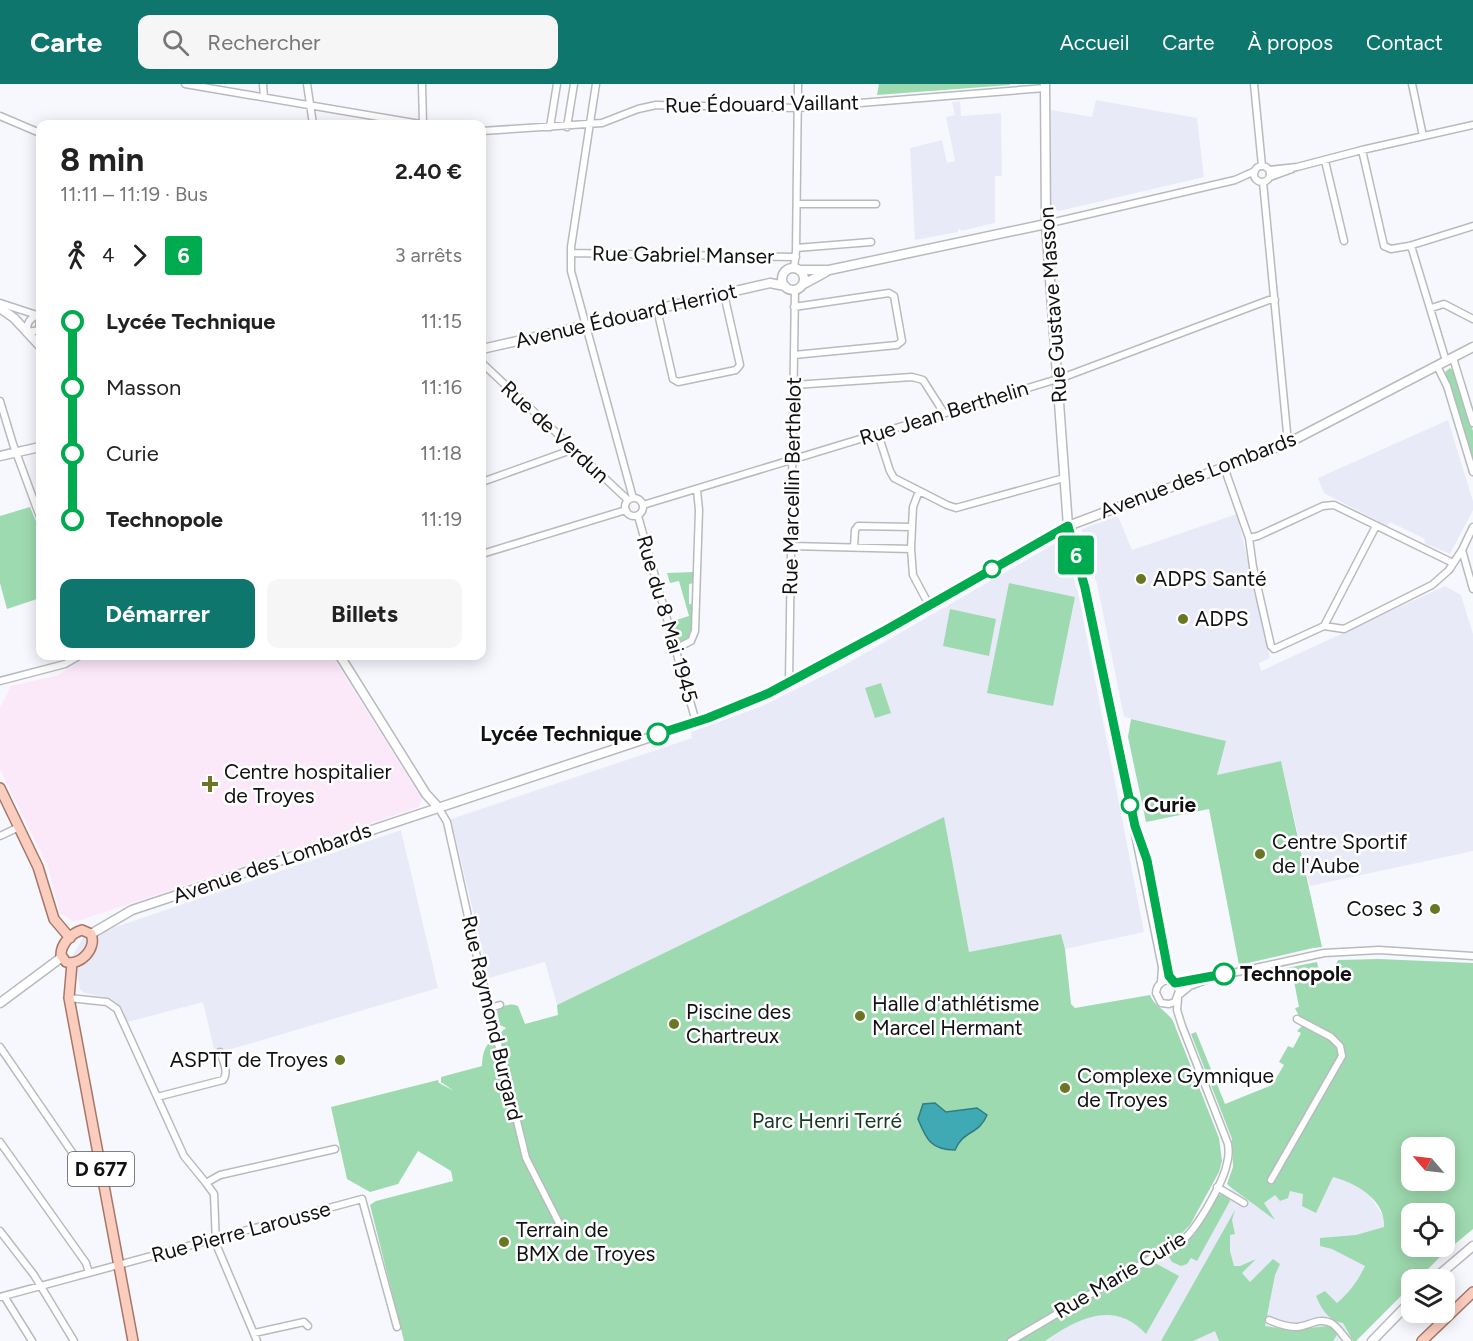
<!DOCTYPE html>
<html lang="fr">
<meta charset="utf-8">
<style>
:root{--surface:#fff;--page:#f6f6f6;--text:#222;--muted:#767676;--accent:#0f766e}
body{margin:0;font-family:Figtree,sans-serif;background:var(--page);color:var(--text);height:100vh;display:flex;flex-direction:column;font-size:22px;white-space:nowrap}
*{box-sizing:border-box;margin:0}
p{font-size:20px;color:var(--muted)}
.icon{flex:none;width:33px;height:33px;fill:none;stroke:currentColor;stroke-width:2;stroke-linecap:round;stroke-linejoin:round}
.map{position:relative;flex:1;overflow:hidden}
.details{position:absolute;left:36px;top:36px;width:450px;height:540px;display:flex;flex-direction:column;background:var(--surface);border-radius:12px;box-shadow:0 3px 15px #0003}
.details>*{flex:none}
.badge{padding:0 12px;border-radius:4px;font-size:21px;line-height:39px}
.needle{width:39px;rotate:298deg}
.tools{position:absolute;left:1401px;top:1053px;display:grid;gap:12px}
.tools a{display:grid;place-items:center;width:54px;height:54px;border-radius:12px;background:var(--surface);box-shadow:0 3px 15px #0003;font-size:30px}
.map>.badge{position:absolute;translate:-50% -50%;box-shadow:0 0 0 3px #fff}
.legs{display:flex;align-items:center;gap:9px;height:66px;padding:0 24px;font-size:20px}
.legs p{margin-inline-start:auto}
.headline{display:flex;align-items:center;justify-content:space-between;height:102px;padding:0 24px}
h1{font-size:33px;font-weight:700;line-height:45px}
.button{display:flex;gap:12px;margin-top:auto;padding:12px 24px}
.button a{flex:1;height:69px;border-radius:12px;background:var(--accent);color:#fff;font-size:24px;font-weight:700;line-height:69px;text-align:center}
.button a+a{background:var(--page);color:var(--text)}
ul{padding:0 24px;list-style:none}
li{display:flex;align-items:center;gap:21px;height:66px;font-size:22px}
li i{display:grid;place-items:center;width:9px;height:100%;margin:0 8px;background:currentColor}
li i::after{content:'';width:15px;height:15px;margin:-8px;border:4px solid;border-radius:50%;background:var(--surface)}
li p{margin-inline-start:auto}
li:first-child i{background:linear-gradient(#0000 50%,currentColor 0)}
li:last-child i{background:linear-gradient(currentColor 50%,#0000 0)}
header{display:flex;align-items:center;gap:36px;box-sizing:border-box;height:84px;padding:0 30px;background:var(--accent);color:#fff}
header strong{font-size:28px}
nav{display:flex;gap:33px;margin-inline-start:auto;font-size:21px}
.search{width:420px;height:54px;background:var(--page);display:flex;align-items:center;gap:15px;box-sizing:border-box;padding:0 21px;border-radius:12px;color:var(--muted);font-size:22px}
.map>svg:first-child{display:block}
.built{fill:#e9eaf8}
.medical{fill:#fbe8f9}
.green{fill:#9edaaf;fill-rule:evenodd}
.water{fill:#3faab3;stroke:#317c83;stroke-width:1.5}
.lines{fill:none;stroke-linecap:round;stroke-linejoin:round}
.street-casing{stroke:#b9bac0;stroke-width:9}
.secondary-casing{stroke:#b9bac0;stroke-width:11}
.primary-casing{stroke:#a77666;stroke-width:12}
.street{stroke:#fff;stroke-width:6}
.secondary{stroke:#fff;stroke-width:8}
.primary{stroke:#fbcdbe;stroke-width:9}
.line-1-casing{stroke:#fff;stroke-width:14}
.line-1{stroke:#00aa4e;stroke-width:9}
.stop-1-dot{fill:#fff;stroke:#00aa4e;stroke-width:3}
.poi-dot{fill:#697623;stroke:#fff;stroke-width:2}
.labels{text-anchor:middle;stroke-width:5;stroke-linejoin:round;paint-order:stroke}
.shield{fill:#fff;stroke:#58585a;stroke-width:1.5}
.shield-label{font-size:20px;font-weight:bold;fill:#111113}
.street-label{font-size:21px;fill:#111113;stroke:#fff}
.poi-label{font-size:21px;fill:#111113;stroke:#fff;text-anchor:start}
.stop-label{font-size:21px;font-weight:bold;fill:#111113;stroke:#fff;text-anchor:start}
.park-label{font-size:21px;fill:#143921;stroke:#fff}
</style>
<header>
<strong>Carte</strong>
<div class="search"><svg class="icon" aria-label="search" viewBox="0 0 24 24"><circle cx="10" cy="10" r="6"/><path d="M15 15l6 6"/></svg>Rechercher</div>
<nav><a>Accueil</a><a>Carte</a><a>À propos</a><a>Contact</a></nav>
</header>
<div class="map">
<svg width="1473" height="1257" viewBox="0 0 1473 1257">
<rect width="100%" height="100%" fill="#f7f8fe"/>
<!-- built -->
<path class="built" d="M 1096,16 L 1197,34 L 1204,93 L 1059,127 L 1051,123 L 1051,26 L 1092,33 Z
M 960,17 L 961,32 L 1001,29 L 1002,92 L 995,92 L 995,139 L 961,147 L 960,145 L 958,145 L 958,148 L 915,156 L 910,64 L 942,56 L 947,79 L 955,77 L 946,33 L 955,31 L 952,18 Z
M 1448,336 L 1473,417 L 1473,426 L 1450,470 L 1424,459 L 1425,455 L 1394,440 L 1390,438 L 1387,442 L 1324,409 L 1318,394 Z
M 1237,430 L 1270,574 L 1259,579 L 1261,587 L 1445,502 L 1461,511 L 1473,550 L 1473,767 L 1310,802 L 1281,677 L 1216,692 L 1226,657 L 1124,633 L 1097,500 L 1081,452 L 1082,445 L 1118,432 L 1132,466 Z
M 1056,459 L 1062,461 L 1078,508 L 1144,848 L 1065,865 L 1061,850 L 969,869 L 944,734 L 557,921 L 545,878 L 489,894 L 451,735 L 692,654 L 691,648 L 760,623 L 841,583 Z
M 401,746 L 438,904 L 215,970 L 203,918 L 128,938 L 117,919 L 110,914 L 84,909 L 80,905 L 73,871 L 83,854 Z
M 1338,1089 L 1363,1101 L 1392,1146 L 1406,1200 L 1351,1257 L 994,1257 L 1164,1156 L 1243,1097 Z"/>
<!-- medical -->
<path class="medical" d="M 88,572 L 332,572 L 422,715 L 419,723 L 75,838 L 60,829 L 48,783 L 0,685 L 0,624 L 11,602 L 59,591 Z"/>
<!-- green -->
<path class="green" d="M 879,0 L 1010,0 L 1010,1 L 877,11 Z
M 1450,284 L 1454,287 L 1473,347 L 1473,381 L 1445,288 Z
M 30,423 L 40,447 L 40,514 L 7,525 L 0,499 L 0,432 Z
M 694,488 L 694,499 L 689,500 L 689,520 L 694,520 L 694,537 L 689,555 L 679,558 L 673,537 L 689,532 L 679,497 L 670,499 L 667,489 Z
M 1009,499 L 1075,513 L 1053,622 L 987,609 Z
M 950,525 L 996,535 L 989,572 L 943,562 Z
M 881,599 L 891,629 L 875,634 L 865,604 Z
M 1131,635 L 1226,657 L 1217,691 L 1281,677 L 1322,863 L 1313,864 L 1239,881 L 1209,725 L 1146,738 L 1128,653 Z
M 944,733 L 969,868 L 1061,850 L 1065,865 L 1071,920 L 1075,924 L 1150,911 C 1155,923 1166,926 1173,937 L 1219,1054 L 1222,1077 L 1219,1088 L 1190,1141 L 1179,1152 L 1153,1167 L 1155,1179 L 1179,1192 L 1146,1250 C 1114,1215 1077,1235 1045,1257 L 404,1257 L 370,1121 L 376,1117 L 453,1097 L 451,1087 L 418,1067 L 398,1100 L 370,1108 L 347,1095 L 331,1023 L 438,996 L 439,999 L 454,1007 L 441,998 L 441,993 L 482,982 C 483,959 490,958 506,944 L 500,941 L 497,927 C 502,921 510,919 518,922 L 525,940 L 558,931 L 557,921 Z
M 1379,875 L 1473,879 L 1473,1145 L 1444,1169 L 1418,1195 L 1412,1196 L 1411,1202 L 1356,1257 L 1353,1257 L 1343,1239 C 1328,1237 1321,1224 1316,1212 L 1325,1207 L 1337,1219 C 1349,1209 1358,1197 1365,1182 L 1332,1165 L 1320,1162 L 1320,1154 L 1356,1151 L 1384,1143 C 1386,1116 1356,1099 1333,1093 L 1316,1129 L 1302,1122 L 1303,1110 L 1290,1107 L 1288,1114 L 1280,1117 L 1275,1111 L 1264,1119 L 1275,1136 L 1229,1102 L 1227,1100 L 1233,1083 L 1232,1055 L 1191,950 L 1196,948 L 1225,1020 L 1272,1001 L 1284,981 L 1279,978 L 1288,962 L 1293,964 L 1301,949 L 1297,947 L 1303,941 L 1295,924 L 1299,923 L 1293,892 L 1287,892 L 1286,884 L 1317,878 L 1320,891 L 1330,892 L 1338,876 ZM 1412,1064 L 1444,1064 L 1444,1096 L 1412,1096 ZM 1412,1130 L 1444,1130 L 1444,1162 L 1412,1162 Z
M 1222,1110 L 1228,1113 L 1230,1117 L 1197,1177 L 1191,1174 L 1187,1180 L 1181,1182 L 1172,1178 L 1169,1173 L 1171,1167 L 1194,1151 L 1218,1111 Z
M 1235,1126 L 1232,1136 L 1235,1150 L 1230,1151 L 1230,1167 L 1234,1182 L 1240,1182 L 1256,1175 L 1242,1189 L 1250,1198 L 1273,1175 L 1280,1180 L 1275,1191 L 1265,1242 L 1292,1246 L 1327,1242 L 1333,1244 L 1337,1251 L 1333,1257 L 1219,1257 L 1215,1247 L 1193,1257 L 1161,1257 Z"/>
<!-- water -->
<path class="water" d="M 935,1019 L 946,1028 L 977,1024 L 987,1031 C 979,1051 963,1046 955,1066 C 931,1066 926,1055 918,1035 L 923,1020 Z"/>
<g class="lines">
<defs>
<path id="street" d="M 185,0 L 420,40
M 263,0 L 264,13
M 307,0 L 313,40
M 422,0 L 423,40
M 596,0 L 571,163 L 571,187 L 633,414
M 1254,0 L 1262,82
M 1412,0 L 1423,52
M 0,32 L 40,49
M 550,43 L 557,0
M 567,43 L 574,0
M 482,47 L 602,39 L 638,25 L 656,21 L 798,24 L 1045,4
M 1362,66 L 1384,162 L 1391,165 L 1409,162 L 1473,142
M 1325,77 L 1344,157
M1254 90a8 8 0 1 1 16 0a8 8 0 1 1-16 0Z
M 1269,86 L 1297,83 L 1362,66 L 1473,41
M 1270,93 L 1292,85
M 1263,98 L 1288,359
M 797,120 L 876,120
M 1046,140 L 1235,96 L 1255,87
M 1409,162 L 1412,165 L 1446,277
M 796,164 L 871,158
M 571,169 L 796,173
M 794,184 L 796,167 L 798,0
M 0,219 L 40,232
M 1431,224 L 1444,220 L 1473,235
M 657,225 L 673,295 L 678,298 L 736,286 L 740,281 L 724,210
M 37,231 C 29,235 27,239 27,248 L 40,246
M 38,231 L 40,235 L 39,246 L 40,254
M 794,271 L 897,261 L 902,257 L 894,212 L 889,209 L 794,223
M 1453,274 L 1473,339
M 482,279 L 628,416
M 1437,282 L 1447,302 L 1473,388
M 794,301 L 912,293 L 923,296 L 944,329
M 0,317 L 13,360 L 40,433
M 878,350 L 890,387 L 894,394 L 947,421 L 956,424 L 1064,394
M 1224,383 L 1249,454 L 1253,483 L 1271,562 L 1274,565 L 1324,542 L 1344,545 L 1432,501 L 1449,486 L 1462,466
M 482,398 L 574,365
M625 423a9 9 0 1 1 18 0a9 9 0 1 1-18 0Z
M 643,421 L 1064,293 L 1269,216 L 1275,216
M 638,432 L 696,638
M 1068,442 L 1085,504 L 1162,883 L 1161,899
M 912,443 L 913,423 L 919,407
M 1473,443 L 1462,466 L 1473,505
M 1249,454 L 1258,452 L 1323,422 L 1334,421 L 1453,479
M 791,462 L 911,465 L 912,443 L 858,442 L 855,446 L 854,463
M 911,465 L 913,491 L 929,521
M 482,470 L 626,426
M 1324,542 L 1376,442
M 675,565 L 691,557 L 695,547 L 699,426 L 697,406
M 0,597 L 65,580 L 79,572
M 789,598 L 795,205
M 438,723 L 447,738 L 479,882 L 526,1074 L 560,1141
M 1139,751 L 1147,776 L 1169,892 L 1177,901 L 1179,907 L 1175,918 L 1169,920 L 1161,919 L 1156,909 C 1157,900 1163,895 1172,897
M 0,752 L 19,743
M 1175,899 L 1201,894
M 1179,911 L 1190,902 L 1214,893 L 1324,869 L 1379,866 L 1473,872
M 69,914 L 107,918 L 117,925 L 184,1072 L 206,1099
M 490,924 L 500,921
M 0,963 L 89,1093 L 97,1098 L 103,1097
M 157,1013 L 223,996 C 229,988 223,977 220,968
M 0,1058 L 86,1179 L 89,1189
M 1271,1096 L 1342,972 L 1340,962 L 1331,953 L 1297,935
M 1217,1103 L 1244,1119
M 0,1147 L 34,1191 L 74,1257
M 4,1212 L 32,1257
M 0,1213 L 362,1115 L 397,1243
M 1269,1236 C 1278,1240 1287,1243 1297,1243 C 1309,1242 1319,1233 1331,1239 C 1338,1243 1342,1251 1348,1257
M 254,1249 L 304,1238 L 308,1242
M 257,1257 L 216,1160 L 214,1110 L 206,1099 L 220,1091 L 335,1065
M 1011,1257 L 1184,1155 C 1198,1143 1224,1097 1227,1079 C 1229,1073 1229,1067 1228,1060 L 1182,942 L 1177,926 L 1178,915"/>
<path id="secondary" d="M 1045,0 L 1046,140 L 1068,442
M782 195a11 11 0 1 1 22 0a11 11 0 1 1-22 0Z
M 799,186 L 829,186 L 1046,140
M 802,201 L 826,188
M 0,224 L 14,234 L 40,262
M 482,265 L 770,199 L 785,202
M 0,372 L 40,363
M 340,572 L 426,710 L 438,723
M 91,850 L 132,826 L 708,634 L 769,609 L 822,582 L 1068,442 L 1288,359 L 1473,263
M 0,919 L 62,873
M 1433,1196 L 1473,1162
M 1372,1257 L 1412,1216"/>
<path id="primary" d="M 0,704 L 38,783 L 54,835 L 70,854
M 82,846 L 91,850 C 97,864 81,882 66,878 L 61,871 C 61,859 72,849 82,846 Z
M 72,879 L 69,914 L 133,1257
M 1422,1257 L 1473,1208"/>
</defs>
<!-- street casing -->
<use href="#street" class="street-casing"/>
<!-- secondary casing -->
<use href="#secondary" class="secondary-casing"/>
<!-- primary casing -->
<use href="#primary" class="primary-casing"/>
<!-- street -->
<use href="#street" class="street"/>
<!-- secondary -->
<use href="#secondary" class="secondary"/>
<!-- primary -->
<use href="#primary" class="primary"/>
</g>
<g class="lines">
<defs>
<path id="line-1" d="M 658,650 L 708,634 L 769,609 L 886,546 L 1068,442 L 1085,504 L 1135,742 L 1147,776 L 1169,892 L 1175,899 L 1224,890"/>
</defs>
<!-- line-1 casing -->
<use href="#line-1" class="line-1-casing"/>
<!-- line-1 -->
<use href="#line-1" class="line-1"/>
</g>
<!-- markers -->
<g class="stop-1-dot">
<circle cx="992" cy="485" r="8"/>
<circle cx="658" cy="650" r="10"/>
<circle cx="1130" cy="721" r="8"/>
<circle cx="1224" cy="890" r="10"/>
</g>
<g class="poi-dot">
<circle cx="1141" cy="495" r="6"/>
<circle cx="1183" cy="535" r="6"/>
<path d="M207 691h6v6h6v6h-6v6h-6v-6h-6v-6h6z"/>
<circle cx="1260" cy="770" r="6"/>
<circle cx="1435" cy="825" r="6"/>
<circle cx="860" cy="932" r="6"/>
<circle cx="674" cy="940" r="6"/>
<circle cx="340" cy="976" r="6"/>
<circle cx="1065" cy="1004" r="6"/>
<circle cx="504" cy="1158" r="6"/>
</g>
<g class="labels">
<!-- shield labels -->
<rect class="shield" x="68" y="1068" width="66" height="34" rx="4.5"/>
<g class="shield-label">
<text x="101" y="1092">D 677</text>
</g>
<!-- street labels -->
<g class="street-label">
<text transform="translate(762 20) rotate(-1)" y="7">Rue Édouard Vaillant</text>
<text transform="translate(683 171) rotate(1)" y="7">Rue Gabriel Manser</text>
<text transform="translate(1053 221) rotate(-94)" y="7">Rue Gustave Masson</text>
<text transform="translate(626 232) rotate(-13)" y="7">Avenue Édouard Herriot</text>
<text transform="translate(944 329) rotate(-17)" y="7">Rue Jean Berthelin</text>
<text transform="translate(555 348) rotate(43)" y="7">Rue de Verdun</text>
<text transform="translate(1198 391) rotate(-21)" y="7">Avenue des Lombards</text>
<text transform="translate(792 402) rotate(-89)" y="7">Rue Marcellin Berthelot</text>
<text transform="translate(667 535) rotate(74)" y="7">Rue du 8 Mai 1945</text>
<text transform="translate(272 779) rotate(-19)" y="7">Avenue des Lombards</text>
<text transform="translate(492 934) rotate(77)" y="7">Rue Raymond Burgard</text>
<text transform="translate(241 1148) rotate(-15)" y="7">Rue Pierre Larousse</text>
<text transform="translate(1120 1191) rotate(-31)" y="7">Rue Marie Curie</text>
</g>
<!-- poi labels -->
<g class="poi-label">
<text x="1153" y="502">ADPS Santé</text>
<text x="1195" y="542">ADPS</text>
<text x="224" y="695">Centre hospitalier<tspan x="224" dy="24">de Troyes</tspan></text>
<text x="1272" y="765">Centre Sportif<tspan x="1272" dy="24">de l'Aube</tspan></text>
<text x="1423" y="832" text-anchor="end">Cosec 3</text>
<text x="872" y="927">Halle d'athlétisme<tspan x="872" dy="24">Marcel Hermant</tspan></text>
<text x="686" y="935">Piscine des<tspan x="686" dy="24">Chartreux</tspan></text>
<text x="328" y="983" text-anchor="end">ASPTT de Troyes</text>
<text x="1077" y="999">Complexe Gymnique<tspan x="1077" dy="24">de Troyes</tspan></text>
<text x="516" y="1153">Terrain de<tspan x="516" dy="24">BMX de Troyes</tspan></text>
</g>
<!-- stop labels -->
<g class="stop-label">
<text x="642" y="657" text-anchor="end">Lycée Technique</text>
<text x="1144" y="728">Curie</text>
<text x="1240" y="897">Technopole</text>
</g>
<!-- park labels -->
<g class="park-label">
<text x="827" y="1044">Parc Henri Terré</text>
</g>
</g>
</svg>
<div class="tools">
<a><svg class="needle" viewBox="-14 -14 28 28"><path d="M0-13l5 13h-10z" fill="#e53935"/><path d="M0 13l5-13h-10z" fill="#767676"/></svg></a>
<a><svg class="icon" aria-label="locate" viewBox="0 0 24 24"><circle cx="12" cy="12" r="6"/><path d="M12 2v4M12 18v4M2 12h4M18 12h4"/></svg></a>
<a><svg class="icon" aria-label="layers" viewBox="0 0 24 24"><path d="M12 4l9 5-9 5-9-5zM3 14l9 5 9-5"/></svg></a>
</div>
<b class="badge" style="left:1076px;top:471px;background:#00aa4e;color:#fff">6</b>
<section class="details">
<div class="headline"><div><h1>8 min</h1><p>11:11 – 11:19 · Bus</p></div><b>2.40 €</b></div>
<div class="legs"><svg class="icon" aria-label="walk" viewBox="0 0 24 24"><circle cx="13" cy="4" r="2"/><path d="M13 8l-2 6 4 7M11 14l-3 7M7 12l3-4h3l4 4"/></svg>4<svg class="icon" aria-label="forward" viewBox="0 0 24 24"><path d="M9 5l7 7-7 7"/></svg><b class="badge" style="background:#00aa4e;color:#fff">6</b><p>3 arrêts</p></div>
<ul>
<li><i style="color:#00aa4e"></i><b>Lycée Technique</b><p>11:15</p></li>
<li><i style="color:#00aa4e"></i><span>Masson</span><p>11:16</p></li>
<li><i style="color:#00aa4e"></i><span>Curie</span><p>11:18</p></li>
<li><i style="color:#00aa4e"></i><b>Technopole</b><p>11:19</p></li>
</ul>
<div class="button"><a>Démarrer</a><a>Billets</a></div>
</section>
</div>
